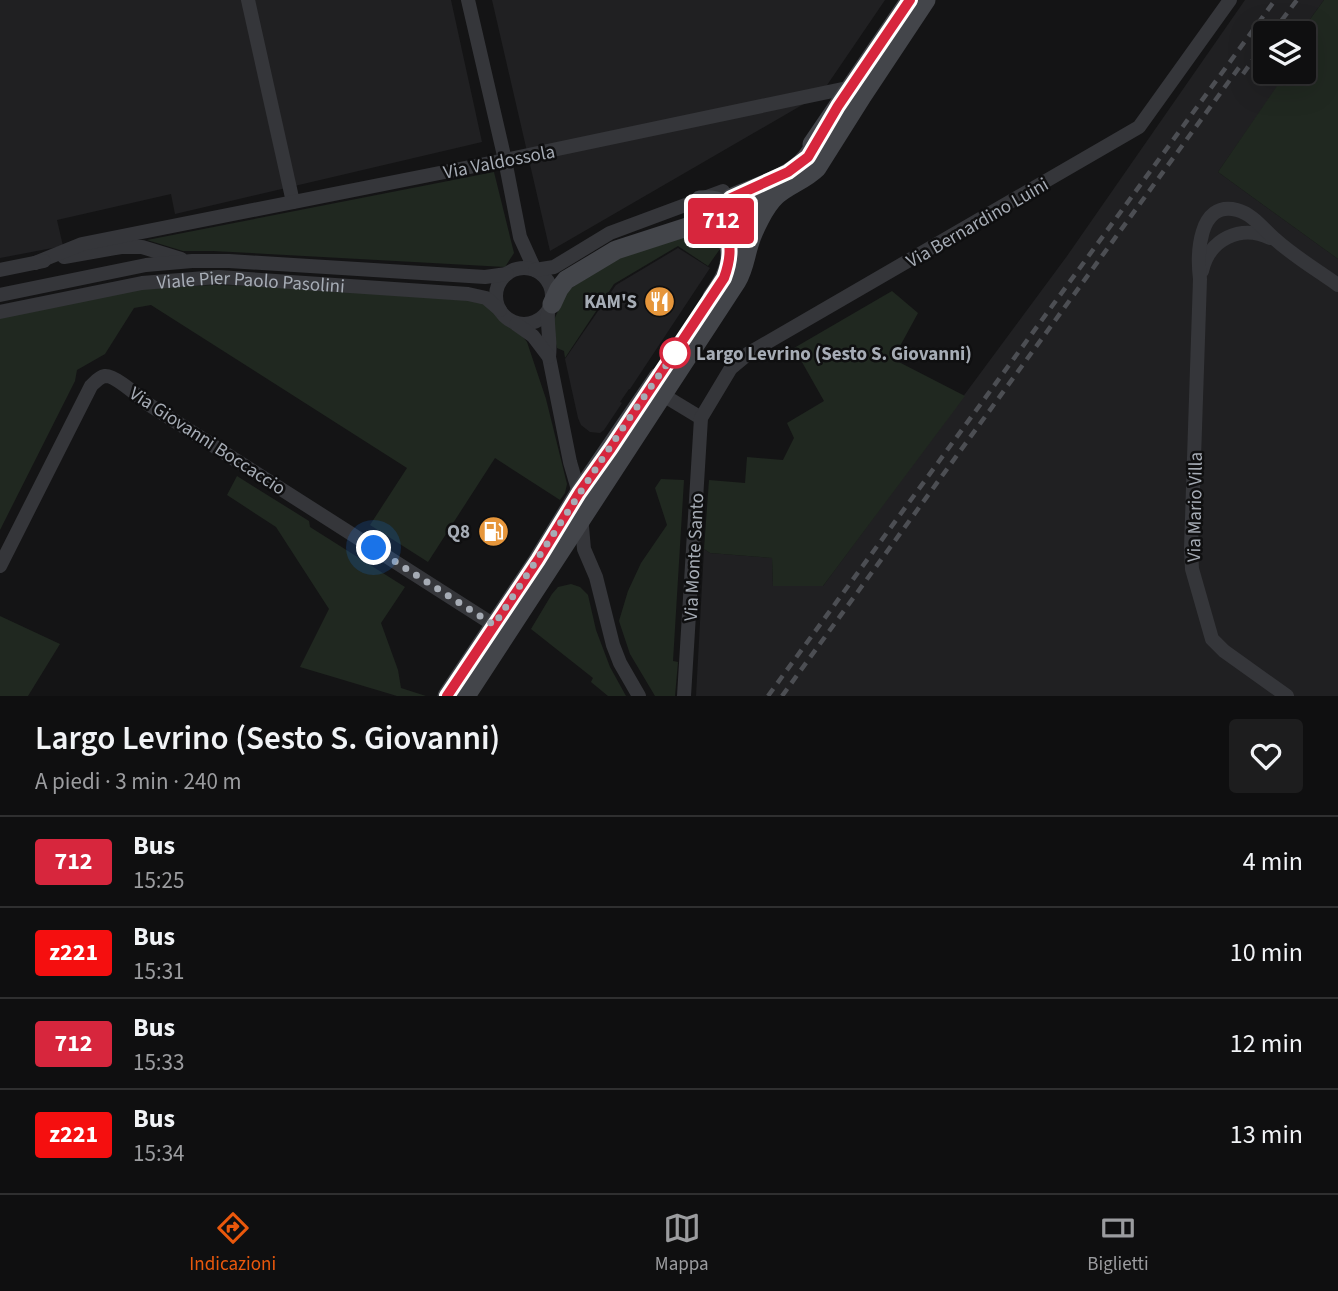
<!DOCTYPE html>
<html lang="it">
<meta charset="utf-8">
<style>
:root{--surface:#0f0f10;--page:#1d1d1e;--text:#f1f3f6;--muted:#9b9c9f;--line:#2f2f30;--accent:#ea580c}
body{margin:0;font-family:"Source Sans 3",sans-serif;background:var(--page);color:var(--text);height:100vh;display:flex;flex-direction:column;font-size:26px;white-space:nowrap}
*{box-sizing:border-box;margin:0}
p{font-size:23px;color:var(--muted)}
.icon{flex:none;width:38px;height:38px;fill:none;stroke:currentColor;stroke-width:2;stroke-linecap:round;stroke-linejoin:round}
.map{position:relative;height:696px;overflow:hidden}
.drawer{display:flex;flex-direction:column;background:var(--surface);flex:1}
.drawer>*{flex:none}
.badge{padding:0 14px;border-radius:5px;font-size:24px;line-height:46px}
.controls{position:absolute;left:1253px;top:21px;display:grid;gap:14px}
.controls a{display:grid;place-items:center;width:63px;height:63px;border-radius:7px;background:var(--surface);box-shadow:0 7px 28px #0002,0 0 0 2px var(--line);font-size:35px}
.you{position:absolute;width:35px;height:35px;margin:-18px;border:5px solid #fff;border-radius:50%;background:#1a73e8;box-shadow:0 0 0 10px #1a73e833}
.map>.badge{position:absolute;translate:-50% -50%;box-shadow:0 0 0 4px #fff}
.round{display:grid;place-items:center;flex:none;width:74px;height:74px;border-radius:7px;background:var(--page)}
.summary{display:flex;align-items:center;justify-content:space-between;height:119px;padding:0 35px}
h1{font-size:33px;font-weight:600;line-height:52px}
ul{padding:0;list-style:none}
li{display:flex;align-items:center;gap:21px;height:91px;padding:0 35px;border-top:2px solid var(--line)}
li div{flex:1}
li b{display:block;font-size:26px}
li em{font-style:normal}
li .badge{min-width:77px;font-weight:700;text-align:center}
.tab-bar{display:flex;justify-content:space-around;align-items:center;height:98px;border-top:2px solid var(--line);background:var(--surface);font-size:19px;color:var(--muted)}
.tab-bar a{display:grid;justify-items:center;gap:4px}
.tab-bar .selected{color:var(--accent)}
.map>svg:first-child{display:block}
.built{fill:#202022}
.green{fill:#202820}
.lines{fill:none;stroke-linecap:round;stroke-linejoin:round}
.street{stroke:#35363a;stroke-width:14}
.secondary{stroke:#43454a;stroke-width:19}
.rail{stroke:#4c4e53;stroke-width:4.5;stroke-dasharray:9 7;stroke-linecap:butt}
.line-casing{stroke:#fff;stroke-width:16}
.line{stroke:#d7263d;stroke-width:10}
.walk{stroke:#a6acb5;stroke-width:7;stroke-dasharray:0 12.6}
.stop-dot{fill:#fff;stroke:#d7263d;stroke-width:3.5}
.labels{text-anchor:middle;stroke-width:5;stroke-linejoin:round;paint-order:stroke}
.street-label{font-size:19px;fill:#a6acb5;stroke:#0f0f10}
.poi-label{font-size:19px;font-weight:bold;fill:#a6acb5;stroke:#0f0f10;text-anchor:end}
.stop-label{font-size:19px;font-weight:bold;fill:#a6acb5;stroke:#0f0f10;text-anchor:start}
</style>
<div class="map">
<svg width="1338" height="696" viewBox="0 0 1338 696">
<rect width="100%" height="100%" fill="#141415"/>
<!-- built -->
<path class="built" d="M 0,0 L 451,0 L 482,142 L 175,214 L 171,194 L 57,220 L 63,246 L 0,258 Z
M 492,0 L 885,0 L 821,94 L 550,251 Z
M 1245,0 L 1324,0 L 1300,33 L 1265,33 L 1265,72 L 1272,72 L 1270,76 L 1280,83 L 1218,172 L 1338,259 L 1338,696 L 696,696 L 704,549 L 710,553 L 772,558 L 773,586 L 823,586 L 1067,256 Z
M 678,248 L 710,268 L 630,389 L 629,389 L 620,402 L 622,403 L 604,430 L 600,433 L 590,432 L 581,425 L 578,418 L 565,359 L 616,285 Z"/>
<!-- green -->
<path class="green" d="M 1324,0 L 1338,0 L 1338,259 L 1218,172 L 1279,83 L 1269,76 L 1272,72 L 1304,72 L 1304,33 L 1300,33 Z
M 494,172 L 514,253 L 505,267 L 213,251 L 183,251 L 147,240 Z
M 704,230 C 715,233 718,237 722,246 L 708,266 L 678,246 L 614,284 L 565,358 L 564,351 L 557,348 L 553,331 L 553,322 L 567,291 L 613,260 Z
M 214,285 L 267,286 L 477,301 L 489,306 L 498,317 L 508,326 L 519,332 L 527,342 L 546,399 L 567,484 L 565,493 L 560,500 L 495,458 L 428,562 L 370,525 L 407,468 L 151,305 L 134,308 L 105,354 L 77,370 L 75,381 L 0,530 L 0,318 L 141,289 Z
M 892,291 L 918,313 L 893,359 L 965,396 L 823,586 L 773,586 L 772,558 L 710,553 L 704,549 L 709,480 L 745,483 L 747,457 L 783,460 L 794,438 L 787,423 L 824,401 L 794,348 Z
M 237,476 L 309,521 L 310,527 L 405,587 L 381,623 L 398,670 L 401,688 L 426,696 L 397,696 L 300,667 L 329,609 L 276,527 L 227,495 Z
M 661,479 L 684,480 L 673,661 L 678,662 L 675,696 L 655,696 L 630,654 L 619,621 L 628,591 L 641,563 L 667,525 L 655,488 Z
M 571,584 L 580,587 L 588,595 L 596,630 L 610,667 L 626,696 L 608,696 L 591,682 L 593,678 L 531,629 L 552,594 L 558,587 Z
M 0,616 L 60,644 L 28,696 L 0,696 Z"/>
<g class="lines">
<!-- street -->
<g class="street">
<path d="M 248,0 L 293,202"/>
<path d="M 468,0 L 505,160 L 520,237 L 535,270"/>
<path d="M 64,257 L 121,247 L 142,247 L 181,259"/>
<path d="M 35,263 L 82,244 L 505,160 L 852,87"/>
<circle cx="524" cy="296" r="28"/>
<path d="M 0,270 L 44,261"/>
<path d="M 535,270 L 554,267 L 610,233 L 723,191"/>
<path d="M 1202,271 C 1209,239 1241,224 1270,238"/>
<path d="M 0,295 L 146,265 L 192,261 L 229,261 L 485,277 L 507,274"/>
<path id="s1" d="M 0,312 L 142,283 L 218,277 L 468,294 L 486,298 L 500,310"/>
<path d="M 548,313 C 547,328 551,342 549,357 L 570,462 L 579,493 L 584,549 L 596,577 L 613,645 L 620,663 L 639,696"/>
<path d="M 516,324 L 533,336 L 549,357"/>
<path d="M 663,395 L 701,418"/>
<path d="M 0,566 L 91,386 C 95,382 99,377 105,376 C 115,375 139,397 148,404 L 494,625"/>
<path d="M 684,696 L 701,418 L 731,368 L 749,353 L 1139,127 L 1230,0"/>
<path d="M 1287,696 L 1224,651 L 1212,639 L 1192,569 L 1191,548 L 1200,279 C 1197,255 1198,200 1237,210 C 1253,214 1264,230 1276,240 C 1295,257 1317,270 1338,285"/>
</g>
<!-- secondary -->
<path class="secondary" d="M 812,144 L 910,0
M 700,200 C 736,196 740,227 742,256
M 712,297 C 721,284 730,271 730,255 C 730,234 709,216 731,198 C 754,187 790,178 806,158 C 812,151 816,142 821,134
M 552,304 L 559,289 L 566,280 L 616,250 L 721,216 L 780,192
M 447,696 L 538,560 L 579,493 L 658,377
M 466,696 L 737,281 C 744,269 745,258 749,245 C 753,231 765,206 776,196 C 788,185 805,180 817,168 L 863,95 L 926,0"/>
<!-- rail -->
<path class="rail" d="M 1272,33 L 1297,0
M 1243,74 L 1265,43
M 768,696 L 1275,0
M 782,696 L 1243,62"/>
</g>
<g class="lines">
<defs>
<path id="line" d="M 447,696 L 538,560 L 579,493 L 611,448 L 724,278 C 728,267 731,256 729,244 C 725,225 711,214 731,198 L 788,172 L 808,157 L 838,106 L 910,0"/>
</defs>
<!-- line casing -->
<use href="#line" class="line-casing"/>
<!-- line -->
<use href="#line" class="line"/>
<!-- walk -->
<path class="walk" d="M 374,548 L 494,625 C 554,535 611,441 675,353"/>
</g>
<!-- icons -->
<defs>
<symbol id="restaurant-disc" viewBox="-11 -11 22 22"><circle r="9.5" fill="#e6963b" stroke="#0f0f10"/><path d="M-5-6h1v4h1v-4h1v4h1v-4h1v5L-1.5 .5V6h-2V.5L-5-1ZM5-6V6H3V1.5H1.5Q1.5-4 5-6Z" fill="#fff"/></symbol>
<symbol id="fuel-disc" viewBox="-11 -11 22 22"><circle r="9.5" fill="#e6963b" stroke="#0f0f10"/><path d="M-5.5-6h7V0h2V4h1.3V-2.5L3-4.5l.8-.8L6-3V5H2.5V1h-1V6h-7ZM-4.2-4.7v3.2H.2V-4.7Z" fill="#fff"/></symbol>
</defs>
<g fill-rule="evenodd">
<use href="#restaurant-disc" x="642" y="284" width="35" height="35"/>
<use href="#fuel-disc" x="476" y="514" width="35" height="35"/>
</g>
<!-- markers -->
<circle class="stop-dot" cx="675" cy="353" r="14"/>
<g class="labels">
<!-- street labels -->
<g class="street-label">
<text transform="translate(499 161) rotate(-11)" y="7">Via Valdossola</text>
<text transform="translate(977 222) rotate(-30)" y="7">Via Bernardino Luini</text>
<text dy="7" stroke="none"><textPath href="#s1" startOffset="254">Viale Pier Paolo Pasolini</textPath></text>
<text transform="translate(208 440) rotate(33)" y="7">Via Giovanni Boccaccio</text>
<text transform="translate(1194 507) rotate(-89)" y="7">Via Mario Villa</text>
<text transform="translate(693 557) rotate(-87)" y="7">Via Monte Santo</text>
</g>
<!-- poi labels -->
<g class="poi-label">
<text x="637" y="308">KAM'S</text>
<text x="470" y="538">Q8</text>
</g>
<!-- stop labels -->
<g class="stop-label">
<text x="696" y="360">Largo Levrino (Sesto S. Giovanni)</text>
</g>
</g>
</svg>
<div class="controls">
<a><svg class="icon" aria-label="layers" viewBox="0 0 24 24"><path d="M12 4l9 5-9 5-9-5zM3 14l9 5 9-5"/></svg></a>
</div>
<div class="you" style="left:374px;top:548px"></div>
<b class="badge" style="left:721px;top:221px;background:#d7263d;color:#fff">712</b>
</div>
<section class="drawer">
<div class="summary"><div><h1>Largo Levrino (Sesto S. Giovanni)</h1><p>A piedi · 3 min · 240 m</p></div><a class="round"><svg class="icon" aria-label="heart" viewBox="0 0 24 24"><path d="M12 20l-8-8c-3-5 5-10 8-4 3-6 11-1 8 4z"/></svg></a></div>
<ul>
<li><span class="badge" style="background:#d7263d;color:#fff">712</span><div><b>Bus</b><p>15:25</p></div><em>4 min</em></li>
<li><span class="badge" style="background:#f50f0f;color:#fff">z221</span><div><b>Bus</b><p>15:31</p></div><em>10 min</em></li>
<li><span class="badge" style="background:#d7263d;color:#fff">712</span><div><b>Bus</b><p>15:33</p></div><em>12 min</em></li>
<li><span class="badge" style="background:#f50f0f;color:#fff">z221</span><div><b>Bus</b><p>15:34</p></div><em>13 min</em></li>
</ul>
</section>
<nav class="tab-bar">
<a class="selected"><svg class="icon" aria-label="directions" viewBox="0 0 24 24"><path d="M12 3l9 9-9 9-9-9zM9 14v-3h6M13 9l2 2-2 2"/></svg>Indicazioni</a>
<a><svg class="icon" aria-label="map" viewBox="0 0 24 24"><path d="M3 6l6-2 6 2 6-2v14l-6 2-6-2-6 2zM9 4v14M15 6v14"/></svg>Mappa</a>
<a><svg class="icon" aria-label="tickets" viewBox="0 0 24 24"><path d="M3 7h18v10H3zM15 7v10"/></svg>Biglietti</a>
</nav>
